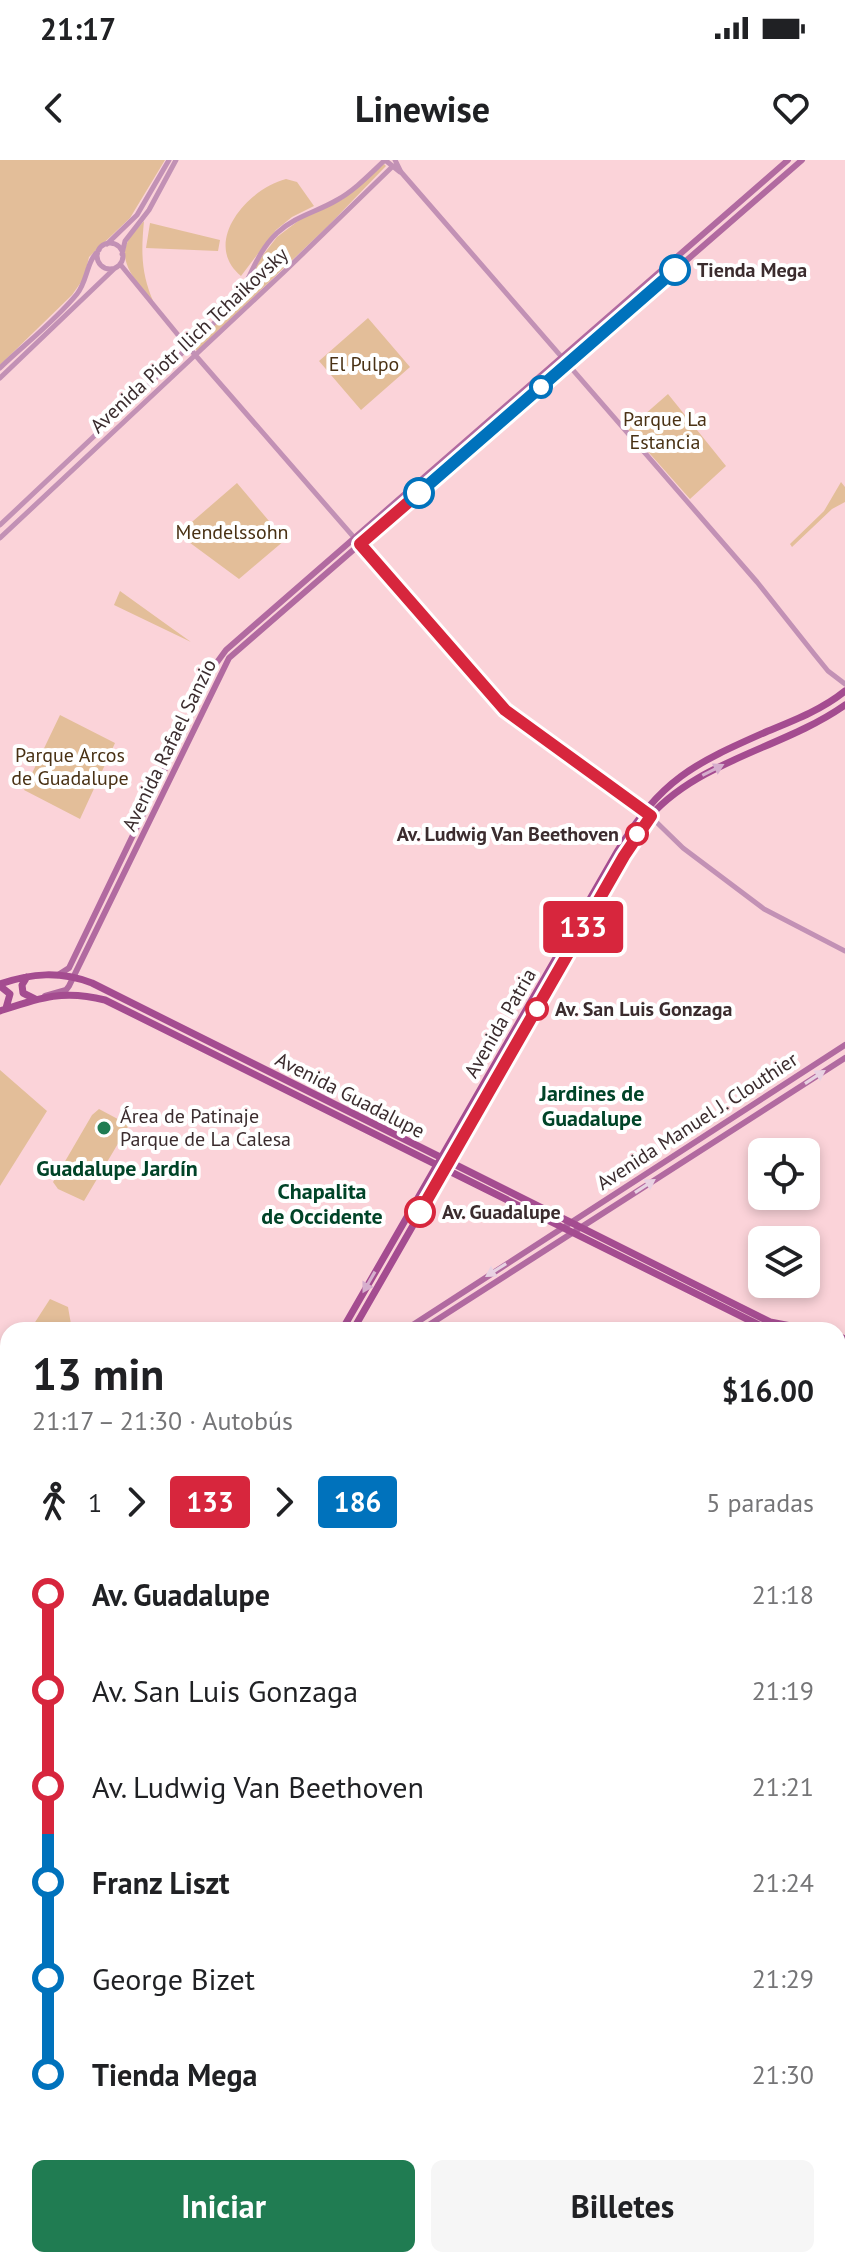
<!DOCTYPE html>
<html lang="es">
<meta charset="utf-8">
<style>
:root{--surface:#fff;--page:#f6f6f6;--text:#202124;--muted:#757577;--accent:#207c52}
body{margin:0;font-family:"PT Sans",sans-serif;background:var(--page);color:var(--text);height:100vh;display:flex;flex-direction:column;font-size:30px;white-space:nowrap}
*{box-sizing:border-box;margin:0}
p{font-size:26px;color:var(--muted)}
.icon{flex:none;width:44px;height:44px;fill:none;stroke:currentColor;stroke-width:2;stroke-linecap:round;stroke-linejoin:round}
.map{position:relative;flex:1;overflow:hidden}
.panel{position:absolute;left:0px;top:1162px;width:846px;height:946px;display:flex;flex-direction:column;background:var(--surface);border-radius:24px 24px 0 0;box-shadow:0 4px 12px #0003}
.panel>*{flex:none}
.badge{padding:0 16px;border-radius:6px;font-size:28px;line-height:52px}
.fabs{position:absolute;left:748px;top:978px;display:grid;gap:16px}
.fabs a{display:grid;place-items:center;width:72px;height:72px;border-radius:12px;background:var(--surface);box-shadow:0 4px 12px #0003;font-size:40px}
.map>.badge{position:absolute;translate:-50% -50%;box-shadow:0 0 0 4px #fff}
.legs{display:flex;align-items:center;gap:12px;height:88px;padding:0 32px;font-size:26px}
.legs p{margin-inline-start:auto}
.head{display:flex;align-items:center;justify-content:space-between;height:136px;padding:0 32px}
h1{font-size:44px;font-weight:600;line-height:60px}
.action{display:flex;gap:16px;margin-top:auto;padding:16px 32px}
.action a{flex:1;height:92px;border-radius:12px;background:var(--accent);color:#fff;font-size:32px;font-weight:600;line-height:92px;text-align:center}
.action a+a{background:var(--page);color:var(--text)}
ul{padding:0 32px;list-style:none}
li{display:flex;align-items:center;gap:28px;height:96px;font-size:30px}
li i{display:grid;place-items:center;width:12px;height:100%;margin:0 10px;background:currentColor}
li i::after{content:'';width:20px;height:20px;margin:-10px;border:6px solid;border-radius:50%;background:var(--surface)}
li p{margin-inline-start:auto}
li:first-child i{background:linear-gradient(#0000 50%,currentColor 0)}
li:last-child i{background:linear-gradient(currentColor 50%,#0000 0)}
.status{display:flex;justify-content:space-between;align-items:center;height:56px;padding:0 40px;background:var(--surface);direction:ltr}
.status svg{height:22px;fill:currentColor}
header{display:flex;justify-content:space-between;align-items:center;height:104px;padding:0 32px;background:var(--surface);font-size:36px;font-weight:600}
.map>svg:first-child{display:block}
.green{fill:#e3be99}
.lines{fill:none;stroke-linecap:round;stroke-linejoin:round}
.tertiary{stroke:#c291b5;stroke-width:5}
.secondary{stroke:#b16aa0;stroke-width:6}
.primary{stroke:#a44c90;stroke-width:7}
.oneway{fill:#d6aecd}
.oneway2{fill:#e8d2e2}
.line-1-casing{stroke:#fff;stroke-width:18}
.line-2-casing{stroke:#fff;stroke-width:18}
.line-1{stroke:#d7263d;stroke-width:12}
.line-2{stroke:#0072bc;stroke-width:12}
.stop-2-dot{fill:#fff;stroke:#0072bc;stroke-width:4}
.stop-1-dot{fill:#fff;stroke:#d7263d;stroke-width:4}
.poi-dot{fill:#207c52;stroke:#fff;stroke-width:3}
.labels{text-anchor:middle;stroke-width:8;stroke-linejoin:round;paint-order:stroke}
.stop-label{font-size:20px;font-weight:bold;fill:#3b2c2e;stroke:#fff;text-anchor:start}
.street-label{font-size:20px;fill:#3b2c2e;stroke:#fff}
.park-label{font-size:20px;fill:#493114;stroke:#fff}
.poi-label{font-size:20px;fill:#3b2c2e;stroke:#fff;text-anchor:start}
.neighbourhood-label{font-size:22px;font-weight:bold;fill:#004428;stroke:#fff}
</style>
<div class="status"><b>21:17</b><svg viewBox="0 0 49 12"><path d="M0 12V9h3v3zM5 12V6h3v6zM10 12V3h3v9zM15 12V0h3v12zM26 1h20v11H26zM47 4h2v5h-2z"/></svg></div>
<header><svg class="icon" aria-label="back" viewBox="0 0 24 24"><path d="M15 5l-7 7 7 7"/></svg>Linewise<svg class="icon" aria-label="heart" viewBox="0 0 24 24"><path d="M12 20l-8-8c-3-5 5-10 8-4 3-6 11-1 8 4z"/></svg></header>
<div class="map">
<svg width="845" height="2107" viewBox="0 0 845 2107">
<rect width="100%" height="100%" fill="#fbd3d9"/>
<!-- green -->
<path class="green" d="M 0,0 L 165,0 L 130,58 L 89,97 L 84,118 L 72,135 L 0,205 Z
M 384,4 L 386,6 L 329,65 L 197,191 L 194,187 L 242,136 L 260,99 L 277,77 L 302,58 L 343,39 Z
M 286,19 L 297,22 L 314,46 L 292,57 L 276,70 L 241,116 C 201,83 247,29 286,19 Z
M 144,61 C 141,92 141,114 154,143 C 141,127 116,103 128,81 C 131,74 139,67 144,61 Z
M 150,63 L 220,80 L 218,91 L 146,88 Z
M 368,158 L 410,207 L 361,250 L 319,201 Z
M 668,234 L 726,306 L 690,339 L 628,269 Z
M 841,322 L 845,327 L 845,342 L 832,349 L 792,387 L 790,384 L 824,351 Z
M 237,323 L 285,380 L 239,419 L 178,374 Z
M 120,431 L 191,482 L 114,445 Z
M 60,555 L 115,583 L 80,659 L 24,630 Z
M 0,910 L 47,951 L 0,1026 Z
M 99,949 L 129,965 L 84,1041 L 58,1029 L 53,1022 L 92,955 Z
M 50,1139 L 68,1147 L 72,1170 L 30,1170 Z"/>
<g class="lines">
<!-- tertiary -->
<path class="tertiary" d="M 395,0 L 401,12 L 757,422 L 815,495 L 828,511 L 845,524
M97 96a13 13 0 1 1 26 0a13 13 0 1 1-26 0Z
M 107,84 L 137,55 L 169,0
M 122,94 L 125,81 L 149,50 L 176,0
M 120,104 L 183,181 L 499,544 L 644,650 L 683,688 L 764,749 L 845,791
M 0,208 C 25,184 55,161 77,134 C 88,120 86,102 99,90
M 0,218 L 115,108
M 0,365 L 232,146 C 250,123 254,95 277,73 C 295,56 317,52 337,40 C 355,30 370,14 385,0 L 400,12
M 0,378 L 285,111 L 393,6
M 0,1246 L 8,1250
M 0,1254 L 8,1258
M 838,1518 L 845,1519
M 838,1524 L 845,1525
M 0,1597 L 8,1604
M 0,1606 L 8,1613
M 751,2100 L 757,2107
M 775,2100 L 786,2107
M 771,2105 L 774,2107"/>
<!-- secondary -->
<path class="secondary" d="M 58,815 L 69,808 L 215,505 L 226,490 L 788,0
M 45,836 L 66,830 L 69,826 L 229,498 L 802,0
M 405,1170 L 845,885
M 421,1170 L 845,898
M 0,1428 L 8,1422
M 0,1440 L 8,1435"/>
<!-- primary -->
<path class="primary" d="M 27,817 L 22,825 L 23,833 L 35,839
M 0,824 C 32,813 60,811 92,823 L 770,1162 L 812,1170
M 0,826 L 10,834 L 6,848
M 0,851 C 39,838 63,829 105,840 L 769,1170
M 342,1170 L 617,692 C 661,619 693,604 768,571 C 795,560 823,549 845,531
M 353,1170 L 644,663 C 695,600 781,590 845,545
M 838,1176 L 845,1179
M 838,1183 L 845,1186
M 0,1751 L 8,1736
M 0,1775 L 8,1760"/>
</g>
<!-- one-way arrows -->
<defs><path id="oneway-solid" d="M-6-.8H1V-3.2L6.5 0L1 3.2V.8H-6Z" transform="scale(2)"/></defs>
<g class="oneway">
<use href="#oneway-solid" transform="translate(713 610) rotate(-27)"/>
<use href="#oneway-solid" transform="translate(369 1122) rotate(120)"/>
</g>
<g class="oneway2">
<use href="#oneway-solid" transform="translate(815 917) rotate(-33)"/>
<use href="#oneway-solid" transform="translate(645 1026) rotate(-33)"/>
<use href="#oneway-solid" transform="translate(496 1110) rotate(148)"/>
</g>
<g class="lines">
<defs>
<path id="line-1" d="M 419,333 L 360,384 L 505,550 L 651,656 L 624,696 L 420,1052"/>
<path id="line-2" d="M 419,333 L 675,110"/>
</defs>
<!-- line-1 casing -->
<use href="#line-1" class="line-1-casing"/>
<!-- line-2 casing -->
<use href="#line-2" class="line-2-casing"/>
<!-- line-1 -->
<use href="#line-1" class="line-1"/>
<!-- line-2 -->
<use href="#line-2" class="line-2"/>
</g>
<!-- markers -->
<g class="stop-2-dot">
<circle cx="675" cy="110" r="14"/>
<circle cx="541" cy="227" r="10"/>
<circle cx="419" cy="333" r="14"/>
</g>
<g class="stop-1-dot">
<circle cx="637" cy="674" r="10"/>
<circle cx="537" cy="849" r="10"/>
<circle cx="420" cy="1052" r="14"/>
</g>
<circle class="poi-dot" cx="104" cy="968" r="8"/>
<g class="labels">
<!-- stop labels -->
<g class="stop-label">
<text x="697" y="117">Tienda Mega</text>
<text x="619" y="681" text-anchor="end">Av. Ludwig Van Beethoven</text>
<text x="555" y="856">Av. San Luis Gonzaga</text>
<text x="442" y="1059">Av. Guadalupe</text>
</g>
<!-- street labels -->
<g class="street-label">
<text transform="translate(189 180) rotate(-43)" y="7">Avenida Piotr Ilich Tchaikovsky</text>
<text transform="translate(169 585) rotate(-64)" y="7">Avenida Rafael Sanzio</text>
<text transform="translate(500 863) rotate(-60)" y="7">Avenida Patria</text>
<text transform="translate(350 935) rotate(27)" y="7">Avenida Guadalupe</text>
<text transform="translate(697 961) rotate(-33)" y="7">Avenida Manuel J. Clouthier</text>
</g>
<!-- park labels -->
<g class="park-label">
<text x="364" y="211">El Pulpo</text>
<text x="665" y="266">Parque La<tspan x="665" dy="23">Estancia</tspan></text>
<text x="232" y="379">Mendelssohn</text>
<text x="70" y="602">Parque Arcos<tspan x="70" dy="23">de Guadalupe</tspan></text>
</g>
<!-- poi labels -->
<g class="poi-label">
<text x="120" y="963">Área de Patinaje<tspan x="120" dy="23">Parque de La Calesa</tspan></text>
</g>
<!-- neighbourhood labels -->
<g class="neighbourhood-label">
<text x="592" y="941">Jardines de<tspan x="592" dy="25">Guadalupe</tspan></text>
<text x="117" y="1016">Guadalupe Jardín</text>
<text x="322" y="1039">Chapalita<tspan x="322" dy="25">de Occidente</tspan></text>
</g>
</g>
</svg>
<div class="fabs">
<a><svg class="icon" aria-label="locate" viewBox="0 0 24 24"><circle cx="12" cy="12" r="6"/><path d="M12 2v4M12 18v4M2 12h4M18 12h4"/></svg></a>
<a><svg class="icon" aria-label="layers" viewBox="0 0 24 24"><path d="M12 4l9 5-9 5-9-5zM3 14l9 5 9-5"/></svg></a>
</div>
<b class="badge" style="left:583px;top:767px;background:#d7263d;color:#fff">133</b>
<section class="panel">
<div class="head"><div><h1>13 min</h1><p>21:17 – 21:30 · Autobús</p></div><b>$16.00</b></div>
<div class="legs"><svg class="icon" aria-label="walk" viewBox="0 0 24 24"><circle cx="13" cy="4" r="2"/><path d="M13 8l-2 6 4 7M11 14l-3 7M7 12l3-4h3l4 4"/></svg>1<svg class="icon" aria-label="forward" viewBox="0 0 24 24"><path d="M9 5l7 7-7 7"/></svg><b class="badge" style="background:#d7263d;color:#fff">133</b><svg class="icon" aria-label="forward" viewBox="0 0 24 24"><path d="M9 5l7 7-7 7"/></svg><b class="badge" style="background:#0072bc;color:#fff">186</b><p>5 paradas</p></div>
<ul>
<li><i style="color:#d7263d"></i><b>Av. Guadalupe</b><p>21:18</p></li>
<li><i style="color:#d7263d"></i><span>Av. San Luis Gonzaga</span><p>21:19</p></li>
<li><i style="color:#d7263d"></i><span>Av. Ludwig Van Beethoven</span><p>21:21</p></li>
<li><i style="color:#0072bc"></i><b>Franz Liszt</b><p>21:24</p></li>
<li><i style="color:#0072bc"></i><span>George Bizet</span><p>21:29</p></li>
<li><i style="color:#0072bc"></i><b>Tienda Mega</b><p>21:30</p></li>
</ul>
<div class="action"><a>Iniciar</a><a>Billetes</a></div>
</section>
</div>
